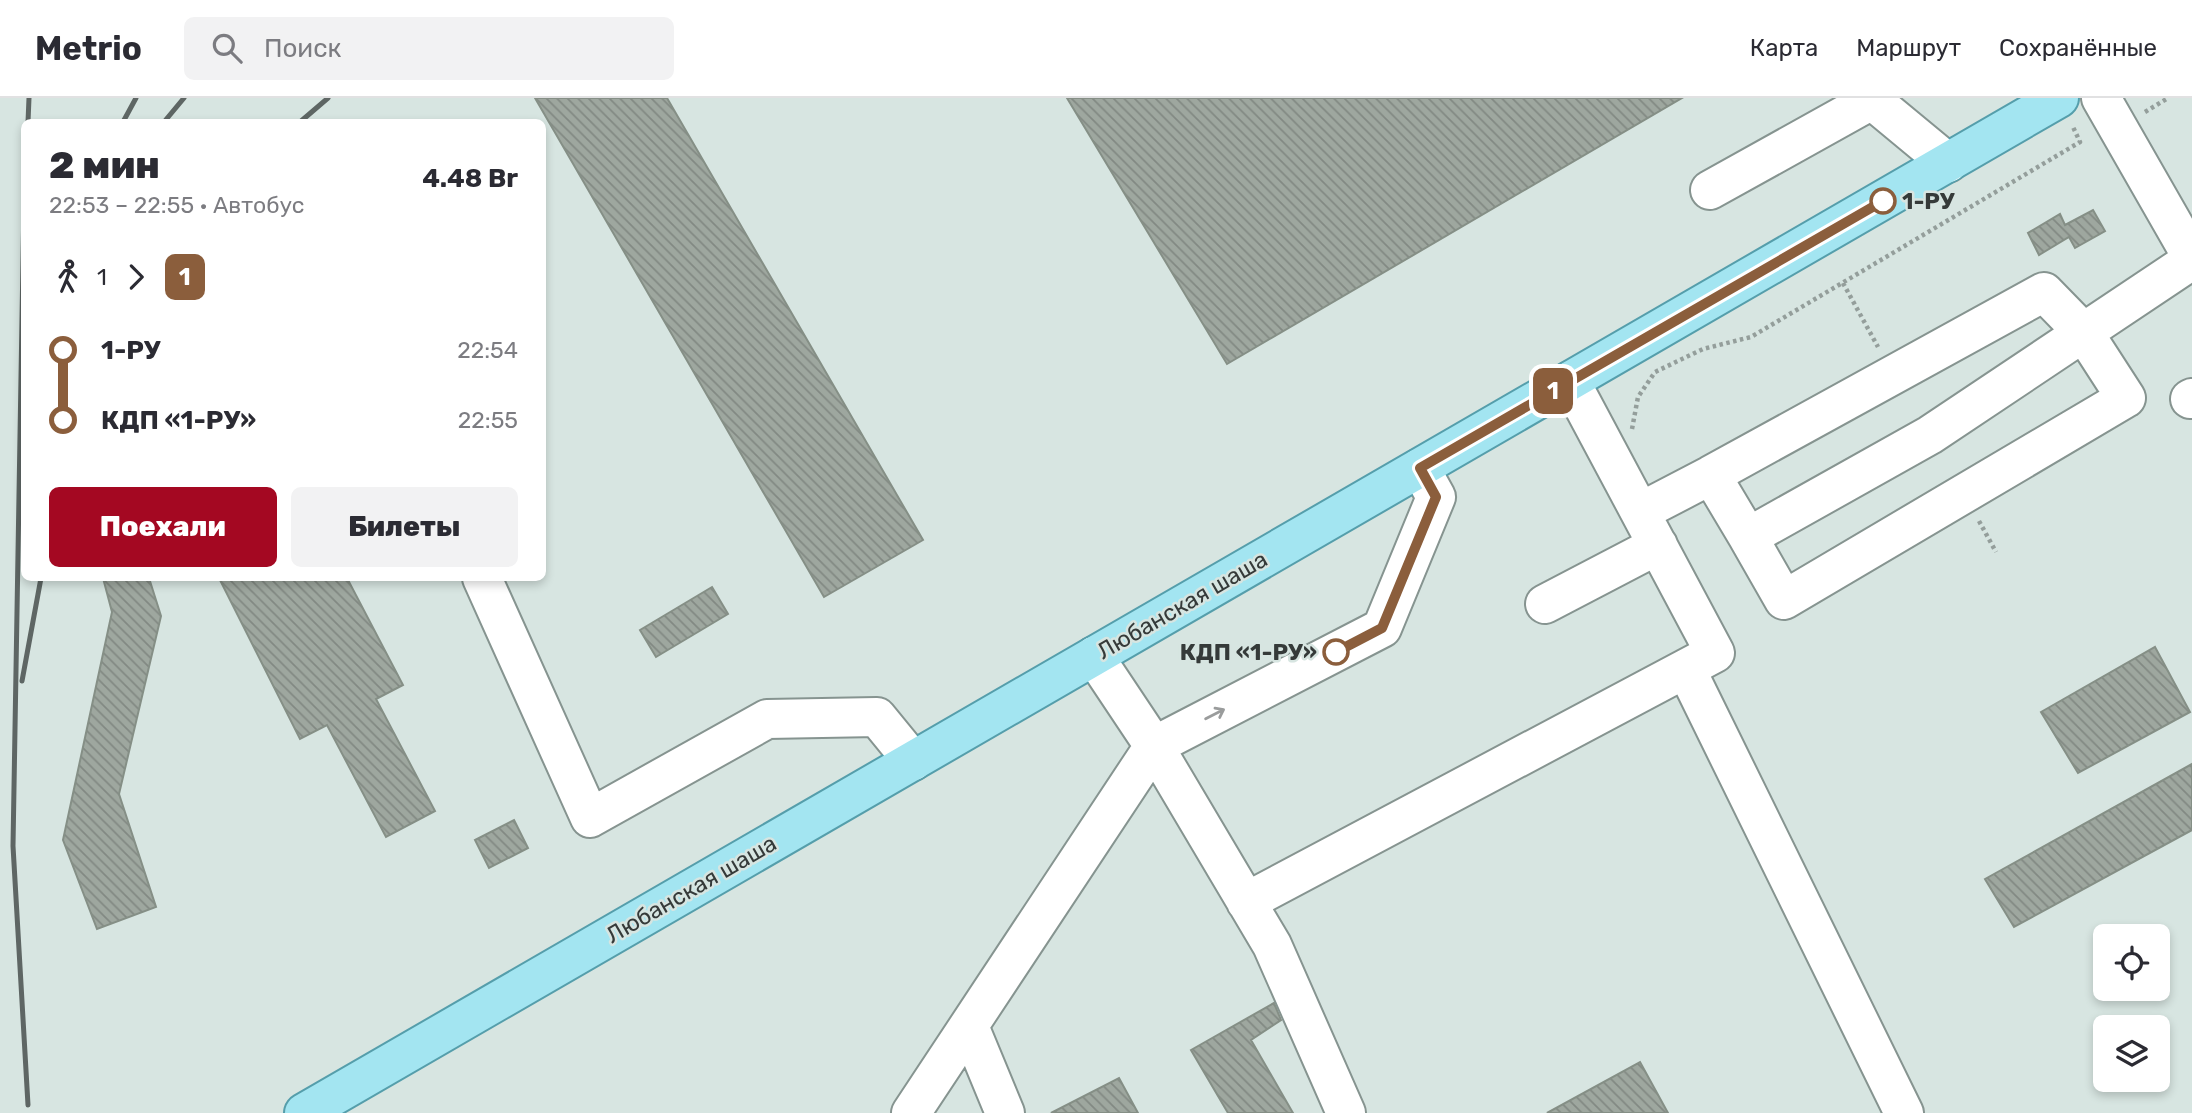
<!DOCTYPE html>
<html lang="ru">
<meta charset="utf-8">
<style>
:root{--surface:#fff;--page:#f2f2f3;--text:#2b2b33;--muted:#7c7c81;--line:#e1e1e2;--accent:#a40822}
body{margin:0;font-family:Rubik,sans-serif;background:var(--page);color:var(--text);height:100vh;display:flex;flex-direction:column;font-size:26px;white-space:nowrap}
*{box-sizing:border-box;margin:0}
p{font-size:23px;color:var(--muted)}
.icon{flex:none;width:38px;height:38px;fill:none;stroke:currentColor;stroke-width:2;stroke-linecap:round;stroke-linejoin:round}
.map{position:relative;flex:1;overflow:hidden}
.sheet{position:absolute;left:21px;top:21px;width:525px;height:462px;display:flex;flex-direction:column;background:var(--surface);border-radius:10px;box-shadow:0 4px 10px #0003}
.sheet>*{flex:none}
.badge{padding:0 14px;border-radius:10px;font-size:24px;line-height:46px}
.controls{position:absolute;left:2093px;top:826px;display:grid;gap:14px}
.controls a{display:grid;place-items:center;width:77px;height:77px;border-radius:10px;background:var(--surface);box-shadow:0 4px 10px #0003;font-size:35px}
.map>.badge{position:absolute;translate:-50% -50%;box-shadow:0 0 0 4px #fff}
.legs{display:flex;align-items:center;gap:10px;height:77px;padding:0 28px;font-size:23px}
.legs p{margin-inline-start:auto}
.head{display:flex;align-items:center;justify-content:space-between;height:119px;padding:0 28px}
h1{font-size:38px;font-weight:800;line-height:52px}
.action{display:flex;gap:14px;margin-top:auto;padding:14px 28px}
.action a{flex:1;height:80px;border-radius:10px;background:var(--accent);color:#fff;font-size:28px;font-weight:800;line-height:80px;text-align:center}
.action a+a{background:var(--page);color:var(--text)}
ul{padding:0 28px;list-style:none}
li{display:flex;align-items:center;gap:24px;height:70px;font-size:26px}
li i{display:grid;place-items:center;width:10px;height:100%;margin:0 9px;background:currentColor}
li i::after{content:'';width:18px;height:18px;margin:-9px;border:5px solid;border-radius:50%;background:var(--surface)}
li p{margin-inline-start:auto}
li:first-child i{background:linear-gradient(#0000 50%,currentColor 0)}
li:last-child i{background:linear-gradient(currentColor 50%,#0000 0)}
header{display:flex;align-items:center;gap:42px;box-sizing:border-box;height:98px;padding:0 35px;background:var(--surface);border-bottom:2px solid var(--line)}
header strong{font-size:33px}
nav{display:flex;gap:38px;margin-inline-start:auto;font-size:24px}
.search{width:490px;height:63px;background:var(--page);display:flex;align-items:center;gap:18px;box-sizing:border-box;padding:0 24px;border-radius:10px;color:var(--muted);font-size:26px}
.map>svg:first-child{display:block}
.building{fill:url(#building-back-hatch);stroke:#858f86;stroke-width:2}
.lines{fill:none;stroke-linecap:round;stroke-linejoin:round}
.minor-casing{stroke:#869490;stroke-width:42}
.major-casing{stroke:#559eab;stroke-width:42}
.path{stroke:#949e9b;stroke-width:4.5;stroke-dasharray:3.5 3.5;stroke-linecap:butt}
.minor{stroke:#fff;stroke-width:38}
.major{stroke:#a3e5f1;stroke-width:38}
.rail{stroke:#5e6664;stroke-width:5}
.oneway{stroke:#9a9c9c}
.line-1-casing{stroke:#fff;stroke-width:16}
.line-1{stroke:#8b5e3c;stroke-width:10}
.stop-1-dot{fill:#fff;stroke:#8b5e3c;stroke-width:3.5}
.labels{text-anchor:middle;stroke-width:5;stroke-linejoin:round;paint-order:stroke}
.stop-label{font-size:23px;font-weight:bold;fill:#353a39;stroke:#d7e5e1;text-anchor:start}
.street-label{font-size:23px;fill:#353a39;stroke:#d7e5e1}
</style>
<header>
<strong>Metrio</strong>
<div class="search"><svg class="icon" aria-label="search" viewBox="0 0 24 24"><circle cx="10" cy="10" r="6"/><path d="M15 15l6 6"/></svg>Поиск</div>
<nav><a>Карта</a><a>Маршрут</a><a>Сохранённые</a></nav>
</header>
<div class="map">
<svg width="2192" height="1015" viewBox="0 0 2192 1015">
<defs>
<pattern id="building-back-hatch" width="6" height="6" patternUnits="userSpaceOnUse" patternTransform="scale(1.75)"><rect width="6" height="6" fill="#9ea79f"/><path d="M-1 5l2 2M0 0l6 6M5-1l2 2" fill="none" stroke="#828983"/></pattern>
</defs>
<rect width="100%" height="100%" fill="#d7e5e1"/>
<!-- building -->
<path class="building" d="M 535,0 L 667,0 L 923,442 L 824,499 Z
M 1067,0 L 1682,0 L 1227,266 Z
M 2093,112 L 2105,133 L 2075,150 L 2069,139 L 2039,157 L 2028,135 L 2060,116 L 2065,127 Z
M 103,480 L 149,480 L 161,518 L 119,696 L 156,809 L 97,831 L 63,742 L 112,514 Z
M 219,480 L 347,480 L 403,587 L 376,601 L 435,713 L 386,739 L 327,627 L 300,641 Z
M 712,489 L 728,516 L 656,559 L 640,532 Z
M 2155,549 L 2190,614 L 2078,675 L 2041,614 Z
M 2192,666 L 2192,732 L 2014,829 L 1985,781 Z
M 514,722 L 528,750 L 489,770 L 475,742 Z
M 1274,905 L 1281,922 L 1251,942 L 1293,1015 L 1228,1015 L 1191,952 Z
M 1640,964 L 1668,1015 L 1547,1015 Z
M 1119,980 L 1138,1015 L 1051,1015 Z"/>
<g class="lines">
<defs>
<path id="minor" d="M 2101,0 L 2192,159
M 1710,92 L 1872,2 L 1948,65
M 2190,301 L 2192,300
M 1711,377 L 2044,194 L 2084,235 L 2126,300 L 1784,502 L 1748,439
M 1640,414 L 1711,377 L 1748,439 L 1930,337 L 2192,162
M 482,480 L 590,720 L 767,621 L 877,619 L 913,663
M 1545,506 L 1658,447
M 1094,558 L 1154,648 L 1272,847 L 1346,1015
M 1686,571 L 1904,1015
M 1246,804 L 1715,555 L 1570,283
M 969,928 L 1005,1015
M 911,1015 L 1154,648 L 1382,530 L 1436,399 L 1420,370"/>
<path id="major" d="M 304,1015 L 2059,0"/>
</defs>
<!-- minor casing -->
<use href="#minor" class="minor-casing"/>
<!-- major casing -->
<use href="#major" class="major-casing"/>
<!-- path -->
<path class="path" d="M 2145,14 L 2168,0
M 1843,185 L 1878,249
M 1632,331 L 1638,299 L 1655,274 L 1703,251 L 1751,239 L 2080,44 L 2073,29
M 1979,423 L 1996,454"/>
<!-- minor -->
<use href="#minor" class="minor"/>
<!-- major -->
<use href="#major" class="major"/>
<!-- rail -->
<path class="rail" d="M 28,24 L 29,0
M 123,24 L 136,0
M 164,24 L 184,0
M 300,24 L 328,0
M 24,104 L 13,748 L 28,1007
M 22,583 L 41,480"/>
</g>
<!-- one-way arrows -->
<defs><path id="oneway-shaft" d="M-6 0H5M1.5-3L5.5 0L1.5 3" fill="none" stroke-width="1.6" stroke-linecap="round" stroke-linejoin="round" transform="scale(1.75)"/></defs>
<use class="oneway" href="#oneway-shaft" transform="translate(1215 616) rotate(-27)"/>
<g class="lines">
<defs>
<path id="line-1" d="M 1336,554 L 1382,530 L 1436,399 L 1420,370 L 1883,103"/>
</defs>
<!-- line-1 casing -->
<use href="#line-1" class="line-1-casing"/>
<!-- line-1 -->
<use href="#line-1" class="line-1"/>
</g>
<!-- markers -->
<g class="stop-1-dot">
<circle cx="1883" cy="103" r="12"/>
<circle cx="1336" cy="554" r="12"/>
</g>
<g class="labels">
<!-- stop labels -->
<g class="stop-label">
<text x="1902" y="111">1-РУ</text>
<text x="1317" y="562" text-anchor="end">КДП «1-РУ»</text>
</g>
<!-- street labels -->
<g class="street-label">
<text transform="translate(1182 507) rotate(-30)" y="8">Любанская шаша</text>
<text transform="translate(691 791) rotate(-30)" y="8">Любанская шаша</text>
</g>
</g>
</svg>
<div class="controls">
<a><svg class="icon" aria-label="locate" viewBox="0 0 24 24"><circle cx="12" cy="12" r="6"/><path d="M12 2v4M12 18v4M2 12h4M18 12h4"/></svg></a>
<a><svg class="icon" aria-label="layers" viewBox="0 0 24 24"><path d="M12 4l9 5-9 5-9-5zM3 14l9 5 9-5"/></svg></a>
</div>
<b class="badge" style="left:1553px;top:293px;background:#8b5e3c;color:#fff">1</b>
<section class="sheet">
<div class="head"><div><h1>2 мин</h1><p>22:53 – 22:55 · Автобус</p></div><b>4.48 Br</b></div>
<div class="legs"><svg class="icon" aria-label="walk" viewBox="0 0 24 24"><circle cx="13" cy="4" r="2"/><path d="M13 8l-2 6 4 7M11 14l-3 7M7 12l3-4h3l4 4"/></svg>1<svg class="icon" aria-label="forward" viewBox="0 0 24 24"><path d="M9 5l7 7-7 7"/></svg><b class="badge" style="background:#8b5e3c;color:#fff">1</b></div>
<ul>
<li><i style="color:#8b5e3c"></i><b>1-РУ</b><p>22:54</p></li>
<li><i style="color:#8b5e3c"></i><b>КДП «1-РУ»</b><p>22:55</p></li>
</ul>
<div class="action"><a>Поехали</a><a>Билеты</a></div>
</section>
</div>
